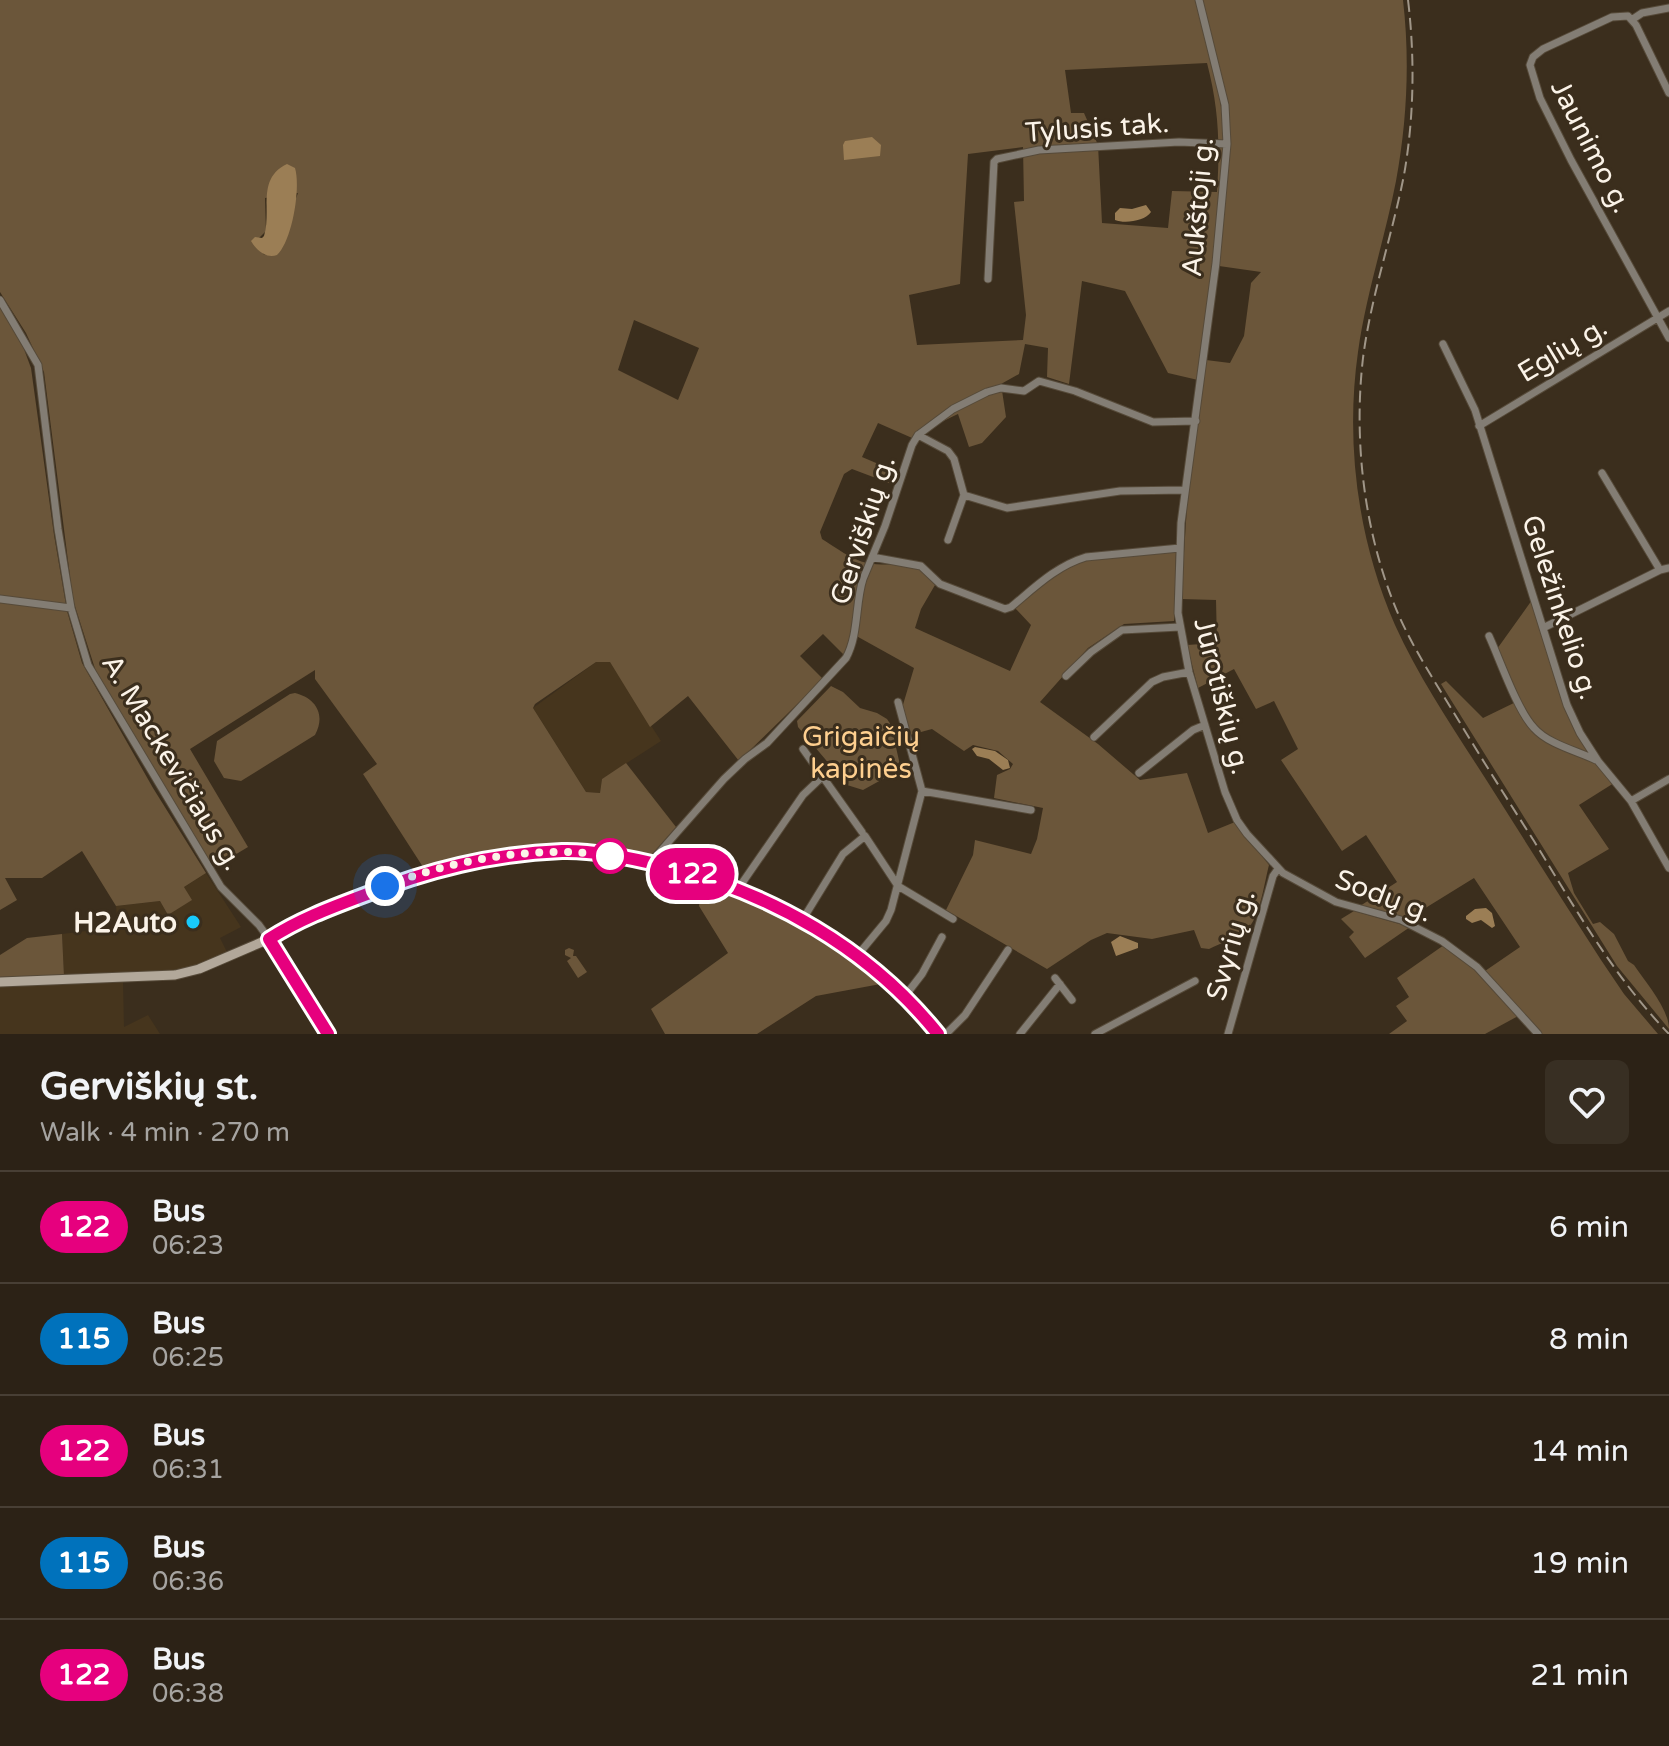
<!DOCTYPE html>
<meta charset="utf-8">
<style>
:root{--surface:#2c2216;--page:#382f23;--text:#f1f3f6;--muted:#a6a4a1;--line:#483f35}
body{margin:0;font-family:"Varela Round",sans-serif;background:var(--page);color:var(--text);height:100vh;display:flex;flex-direction:column;font-size:30px;white-space:nowrap}
*{box-sizing:border-box;margin:0}
p{font-size:26px;color:var(--muted)}
.icon{flex:none;width:44px;height:44px;fill:none;stroke:currentColor;stroke-width:2;stroke-linecap:round;stroke-linejoin:round}
.map{position:relative;height:1034px;overflow:hidden}
.side{display:flex;flex-direction:column;background:var(--surface);flex:1}
.side>*{flex:none}
.badge{padding:0 16px;border-radius:26px;font-size:28px;line-height:52px}
.you{position:absolute;width:40px;height:40px;margin:-20px;border:6px solid #fff;border-radius:50%;background:#1a73e8;box-shadow:0 0 0 12px #1a73e833}
.map>.badge{position:absolute;translate:-50% -50%;box-shadow:0 0 0 4px #fff}
.round{display:grid;place-items:center;flex:none;width:84px;height:84px;border-radius:12px;background:var(--page)}
.head{display:flex;align-items:center;justify-content:space-between;height:136px;padding:0 40px}
h1{font-size:38px;font-weight:700;line-height:60px}
ul{padding:0;list-style:none}
li{display:flex;align-items:center;gap:24px;height:112px;padding:0 40px;border-top:2px solid var(--line)}
li div{flex:1}
li b{display:block;font-size:30px}
li em{font-style:normal}
li .badge{min-width:88px;font-weight:700;text-align:center}
.map>svg:first-child{display:block}
.built{fill:#46351d}
.green{fill:#6b563a;fill-rule:evenodd}
.water{fill:#9b7e55}
.lines{fill:none;stroke-linecap:round;stroke-linejoin:round}
.street-casing{stroke:#564a39;stroke-width:9}
.secondary-casing{stroke:#564a39;stroke-width:11}
.street{stroke:#837d74;stroke-width:7}
.secondary{stroke:#b2a89a;stroke-width:9}
.rail{stroke:#a09688;stroke-width:2;stroke-dasharray:12 6;stroke-linecap:butt}
.line-casing{stroke:#fff;stroke-width:18}
.line{stroke:#e6007e;stroke-width:12}
.walk{stroke:#fbf3e8;stroke-width:8;stroke-dasharray:0 14.4}
.stop-dot{fill:#fff;stroke:#e6007e;stroke-width:4}
.poi-dot{fill:#18cafb;stroke:#3b2e1d;stroke-width:3}
.labels{text-anchor:middle;stroke-width:6;stroke-linejoin:round;paint-order:stroke}
.street-label{font-size:28px;fill:#fbf3e8;stroke:#3b2e1d}
.park-label{font-size:28px;fill:#fecf8f;stroke:#3b2e1d}
.poi-label{font-size:28px;font-weight:bold;fill:#fbf3e8;stroke:#3b2e1d;text-anchor:end}
</style>
<div class="map">
<svg width="1669" height="1034" viewBox="0 0 1669 1034">
<rect width="100%" height="100%" fill="#3b2e1d"/>
<!-- built -->
<path class="built" d="M 596,662 L 610,662 L 661,741 L 602,779 L 600,793 L 586,792 L 533,708 Z
M 206,873 L 241,927 L 220,938 L 227,952 L 201,965 L 173,972 L 64,976 L 62,934 L 118,927 L 116,906 L 160,901 L 168,915 L 191,900 L 184,887 Z
M 123,982 L 124,1027 L 148,1015 L 160,1034 L 0,1034 L 0,985 Z"/>
<!-- green -->
<path class="green" d="M 0,0 L 1195,0 C 1206,43 1222,87 1223,131 C 1225,210 1208,301 1198,380 L 1168,373 L 1125,291 L 1082,281 L 1069,384 L 1047,377 L 1048,348 L 1025,344 L 1019,374 L 1001,384 L 1006,417 L 982,443 L 969,447 L 958,414 C 944,421 927,427 919,441 L 878,423 L 862,457 L 902,474 L 897,486 L 852,469 L 844,474 L 820,532 L 822,539 C 835,547 852,560 867,563 C 892,568 919,556 935,585 L 921,609 L 915,628 L 1010,671 L 1031,625 L 1015,608 L 1052,576 L 1079,561 L 1176,551 L 1174,621 L 1124,624 L 1088,648 L 1040,702 L 1098,744 L 1140,780 L 1187,773 L 1208,833 L 1235,822 L 1269,865 C 1265,880 1260,916 1249,927 C 1239,937 1221,943 1209,949 L 1201,948 L 1194,930 L 1152,939 L 1107,933 L 1091,940 L 1047,969 L 946,910 L 973,855 L 975,840 L 1031,854 L 1037,839 L 1043,808 L 994,798 L 997,775 L 1010,769 L 1013,764 L 998,751 L 973,745 L 964,751 L 932,729 L 910,735 L 902,708 L 914,668 L 851,633 L 844,655 L 823,634 L 800,656 L 823,679 L 739,761 L 688,696 L 650,727 L 610,662 L 596,662 L 535,704 L 533,708 L 586,792 L 600,793 L 602,779 L 626,763 L 676,827 L 647,860 L 539,849 L 496,853 L 423,867 L 363,774 L 377,764 L 315,679 L 315,670 L 190,749 L 248,847 L 213,868 L 98,678 L 73,600 L 44,372 L 26,333 L 0,292 ZM 1207,63 C 1219,109 1220,145 1217,192 L 1172,191 L 1168,228 L 1102,223 L 1098,145 L 1084,113 L 1071,113 L 1065,70 ZM 1023,147 L 1024,201 L 1014,202 L 1026,315 L 1023,340 L 917,345 L 909,295 L 960,284 L 968,154 ZM 298,193 L 292,209 L 264,255 L 259,238 L 266,231 L 265,198 ZM 634,320 L 699,348 L 678,400 L 618,370 Z
M 1201,0 L 1403,0 C 1410,60 1407,122 1396,181 C 1385,238 1366,294 1358,352 C 1345,443 1358,541 1395,625 C 1420,680 1455,731 1487,781 C 1525,841 1563,901 1601,960 L 1624,994 L 1658,1034 L 1542,1034 L 1485,971 L 1520,947 L 1474,878 L 1406,920 L 1360,906 L 1397,882 L 1366,835 L 1342,851 L 1281,760 L 1298,749 L 1274,701 L 1256,709 L 1234,669 L 1198,688 L 1187,645 L 1217,643 L 1216,600 L 1181,599 L 1188,491 L 1206,360 L 1230,363 L 1244,336 L 1251,283 L 1261,272 L 1219,266 L 1229,125 Z
M 0,307 L 21,341 L 31,368 L 54,535 L 67,611 L 82,663 L 153,788 L 206,873 L 184,887 L 192,900 L 168,915 L 160,901 L 116,906 L 82,851 L 42,878 L 5,878 L 17,900 L 0,910 Z
M 1532,600 L 1566,705 L 1614,783 L 1579,805 L 1609,849 L 1568,873 L 1574,893 L 1593,924 L 1600,922 L 1614,934 L 1628,961 L 1634,965 C 1646,983 1669,1009 1669,1029 L 1617,966 L 1441,684 L 1446,681 L 1483,718 L 1520,700 L 1497,649 Z
M 831,686 L 843,692 L 860,708 L 877,713 L 887,719 L 891,725 L 900,765 L 892,774 L 863,790 L 847,785 L 798,727 L 797,721 Z
M 295,693 C 316,698 326,715 315,735 L 241,781 L 224,778 L 214,761 L 217,741 L 290,694 Z
M 703,881 C 774,907 827,934 886,983 L 816,996 L 757,1034 L 665,1034 L 651,1009 L 728,953 L 699,906 Z
M 1354,911 L 1410,927 L 1365,958 L 1349,937 L 1354,932 L 1341,919 Z
M 62,934 L 64,976 L 0,977 L 0,955 L 27,938 Z
M 1444,945 L 1472,966 L 1520,1015 L 1485,1034 L 1389,1034 L 1407,1021 L 1396,1006 L 1409,997 L 1397,978 Z
M 569,948 L 574,950 L 573,956 L 576,956 L 587,972 L 578,978 L 567,961 L 571,958 L 565,955 L 565,950 Z"/>
<!-- water -->
<path class="water" d="M 872,137 L 881,145 L 880,156 L 844,160 L 843,145 L 845,141 Z
M 287,164 L 295,168 C 301,188 292,241 277,255 C 266,259 256,250 251,241 L 255,237 L 262,238 L 264,236 C 272,210 256,179 287,164 Z
M 1146,205 L 1151,212 C 1145,221 1125,224 1115,220 L 1115,213 L 1120,208 L 1132,209 Z
M 975,747 L 995,751 L 1008,760 L 1010,768 L 1003,770 L 989,759 L 977,756 L 972,749 Z
M 1486,908 L 1492,913 L 1495,926 L 1492,928 L 1481,920 L 1472,923 L 1466,919 L 1466,916 L 1475,909 Z
M 1120,936 L 1138,943 L 1138,948 L 1116,956 L 1111,942 Z"/>
<g class="lines">
<defs>
<path id="street" d="M 1199,0 L 1225,105 L 1227,144 L 1216,263 L 1181,523 L 1178,613 L 1189,672 L 1225,792 L 1237,820 L 1247,834 L 1283,873 L 1336,902 L 1401,920 L 1442,941 L 1477,967 L 1538,1034
M 1633,19 L 1642,13 L 1669,8
M 1669,93 L 1636,25 L 1628,16 L 1612,17 L 1543,49 L 1533,57 L 1530,65 L 1540,98 L 1571,160 L 1669,338
M 988,279 L 994,162 L 997,159 L 1039,150 L 1179,142 L 1227,144
M 0,300 L 38,365 L 58,529 L 71,608 L 88,665 L 221,887 L 259,925 L 269,939 C 298,920 330,908 362,896 C 427,870 492,854 562,851 C 586,850 611,855 634,860 C 752,881 863,940 938,1034
M 1443,344 L 1475,410 L 1567,705 L 1580,733 L 1598,761 L 1631,801 L 1669,868
M 1479,426 L 1669,311
M 918,435 L 948,451 L 954,459 L 964,495 L 948,540
M 1602,473 L 1660,570
M 964,495 L 1007,508 L 1120,491 L 1185,490
M 872,557 L 921,566 L 940,584 L 1005,609 L 1011,607 C 1034,588 1056,566 1086,557 L 1180,548
M 0,599 L 71,608
M 1543,628 L 1660,570 L 1669,568
M 1489,636 C 1500,660 1517,710 1534,728 C 1548,744 1577,751 1596,760
M 1066,676 L 1091,652 L 1122,630 L 1180,627
M 1094,737 L 1152,682 L 1163,677 L 1189,672
M 803,749 L 862,832
M 1139,773 L 1193,730 L 1205,725
M 922,791 L 1031,810
M 1631,801 L 1669,779
M 650,863 L 724,779 L 745,759 L 767,743 L 846,658 C 859,634 855,604 863,579 L 885,526 L 912,445 L 918,435 L 953,409 L 987,392 L 1001,388 L 1024,391 L 1039,381 L 1075,391 L 1153,422 L 1196,421
M 738,889 L 803,795 L 823,776
M 803,919 L 843,854 L 865,836 L 898,886 L 953,919
M 857,956 L 886,921 L 891,910 L 922,791 L 898,702
M 1055,978 L 1072,1000
M 905,996 L 922,974 L 942,937
M 946,1034 L 965,1015 L 1008,950
M 1020,1034 L 1060,984
M 1095,1034 L 1195,981
M 1228,1034 L 1273,876 L 1278,869"/>
<path id="secondary" d="M 0,982 L 175,975 L 199,969 L 269,939 L 328,1034"/>
</defs>
<!-- street casing -->
<use href="#street" class="street-casing"/>
<!-- secondary casing -->
<use href="#secondary" class="secondary-casing"/>
<!-- street -->
<use href="#street" class="street"/>
<!-- secondary -->
<use href="#secondary" class="secondary"/>
<!-- rail -->
<path class="rail" d="M 1408,0 C 1415,58 1414,118 1404,175 C 1392,236 1371,296 1363,358 C 1353,444 1365,539 1400,618 C 1415,651 1435,682 1454,713 C 1480,756 1507,799 1534,841 C 1575,908 1614,977 1669,1034"/>
</g>
<g class="lines">
<defs>
<path id="line" d="M 328,1034 L 269,939 C 298,920 330,908 362,896 C 428,870 491,854 562,851 C 595,850 632,858 664,866 C 771,893 869,948 938,1034"/>
</defs>
<!-- line casing -->
<use href="#line" class="line-casing"/>
<!-- line -->
<use href="#line" class="line"/>
<!-- walk -->
<path class="walk" d="M 385,886 C 452,860 539,844 610,856"/>
</g>
<!-- markers -->
<circle class="stop-dot" cx="610" cy="856" r="16"/>
<circle class="poi-dot" cx="193" cy="922" r="8"/>
<g class="labels">
<!-- street labels -->
<g class="street-label">
<text transform="translate(1097 127) rotate(-4)" y="10">Tylusis tak.</text>
<text transform="translate(1592 146) rotate(63)" y="10">Jaunimo g.</text>
<text transform="translate(1197 207) rotate(-85)" y="10">Aukštoji g.</text>
<text transform="translate(1562 349) rotate(-31)" y="10">Eglių g.</text>
<text transform="translate(862 530) rotate(-72)" y="10">Gerviškių g.</text>
<text transform="translate(1561 607) rotate(72)" y="10">Geležinkelio g.</text>
<text transform="translate(1223 696) rotate(76)" y="10">Jūrotiškių g.</text>
<text transform="translate(173 762) rotate(59)" y="10">A. Mackevičiaus g.</text>
<text transform="translate(1384 895) rotate(21)" y="10">Sodų g.</text>
<text transform="translate(1230 945) rotate(-74)" y="10">Svyrių g.</text>
</g>
<!-- park labels -->
<g class="park-label">
<text x="861" y="746">Grigaičių<tspan x="861" dy="32">kapinės</tspan></text>
</g>
<!-- poi labels -->
<g class="poi-label">
<text x="177" y="932">H2Auto</text>
</g>
</g>
</svg>
<div class="you" style="left:385px;top:886px"></div>
<b class="badge" style="left:692px;top:874px;background:#e6007e;color:#fff">122</b>
</div>
<section class="side">
<div class="head"><div><h1>Gerviškių st.</h1><p>Walk · 4 min · 270 m</p></div><a class="round"><svg class="icon" aria-label="heart" viewBox="0 0 24 24"><path d="M12 20l-8-8c-3-5 5-10 8-4 3-6 11-1 8 4z"/></svg></a></div>
<ul>
<li><span class="badge" style="background:#e6007e;color:#fff">122</span><div><b>Bus</b><p>06:23</p></div><em>6 min</em></li>
<li><span class="badge" style="background:#0072bc;color:#fff">115</span><div><b>Bus</b><p>06:25</p></div><em>8 min</em></li>
<li><span class="badge" style="background:#e6007e;color:#fff">122</span><div><b>Bus</b><p>06:31</p></div><em>14 min</em></li>
<li><span class="badge" style="background:#0072bc;color:#fff">115</span><div><b>Bus</b><p>06:36</p></div><em>19 min</em></li>
<li><span class="badge" style="background:#e6007e;color:#fff">122</span><div><b>Bus</b><p>06:38</p></div><em>21 min</em></li>
</ul>
</section>
